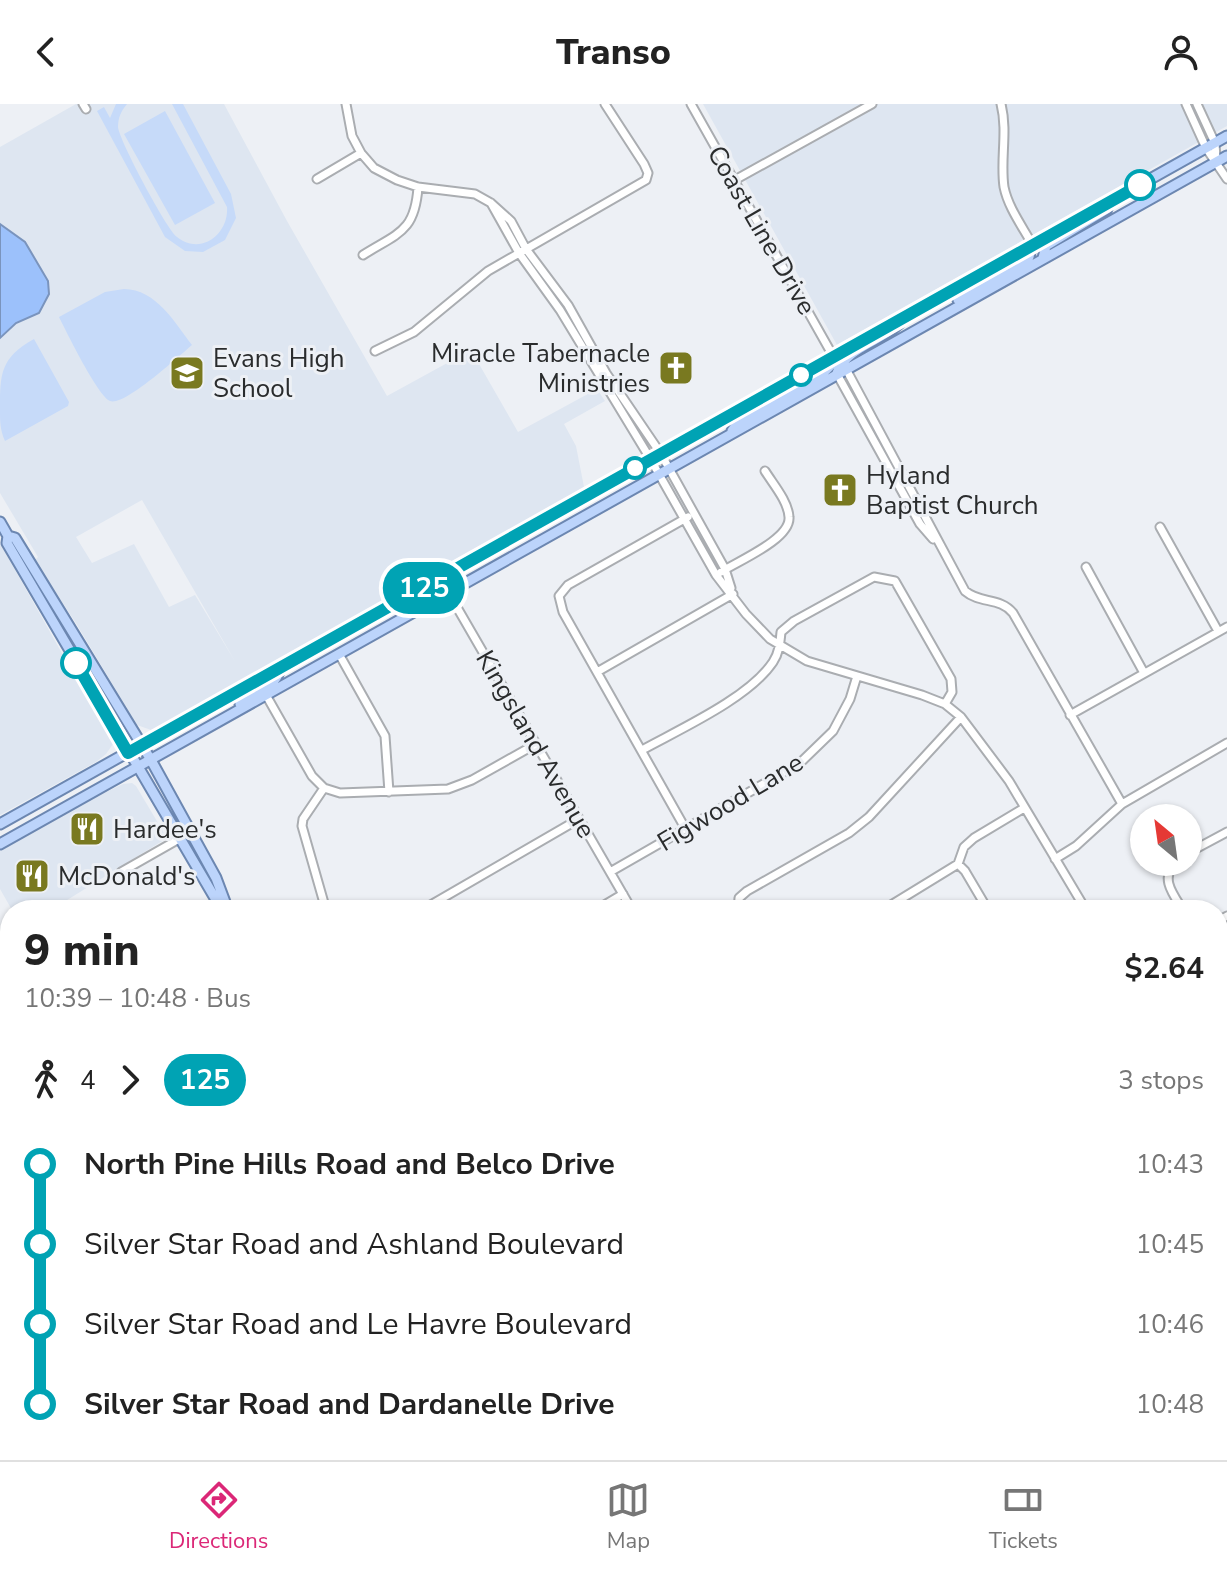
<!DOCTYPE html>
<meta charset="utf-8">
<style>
:root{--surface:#fff;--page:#f6f6f6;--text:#222;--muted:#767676;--line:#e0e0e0;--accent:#db2777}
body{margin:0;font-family:"Nunito Sans",sans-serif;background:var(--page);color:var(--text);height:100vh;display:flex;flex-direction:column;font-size:30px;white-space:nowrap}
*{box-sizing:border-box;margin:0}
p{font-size:26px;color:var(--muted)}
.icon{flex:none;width:44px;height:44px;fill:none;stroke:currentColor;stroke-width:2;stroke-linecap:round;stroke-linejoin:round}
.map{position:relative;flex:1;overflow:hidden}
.drawer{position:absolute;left:0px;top:796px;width:1228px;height:560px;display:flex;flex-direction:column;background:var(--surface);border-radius:32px 32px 0 0;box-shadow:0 2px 6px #0004}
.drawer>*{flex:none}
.badge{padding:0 16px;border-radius:26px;font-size:28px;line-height:52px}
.needle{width:52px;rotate:331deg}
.buttons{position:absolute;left:1130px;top:700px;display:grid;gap:16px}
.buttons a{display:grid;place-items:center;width:72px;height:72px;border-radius:50%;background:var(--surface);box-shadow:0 2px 6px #0004;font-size:40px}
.map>.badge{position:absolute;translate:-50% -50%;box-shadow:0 0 0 4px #fff}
.legs{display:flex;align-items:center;gap:12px;height:88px;padding:0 24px;font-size:26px}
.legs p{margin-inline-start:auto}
.overview{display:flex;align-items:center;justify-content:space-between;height:136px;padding:0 24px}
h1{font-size:44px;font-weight:800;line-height:60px}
ul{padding:0 24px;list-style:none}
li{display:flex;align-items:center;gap:28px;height:80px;font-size:30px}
li i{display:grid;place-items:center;width:12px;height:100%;margin:0 10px;background:currentColor}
li i::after{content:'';width:20px;height:20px;margin:-10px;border:6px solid;border-radius:50%;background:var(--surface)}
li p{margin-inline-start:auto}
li:first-child i{background:linear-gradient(#0000 50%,currentColor 0)}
li:last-child i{background:linear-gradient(currentColor 50%,#0000 0)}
header{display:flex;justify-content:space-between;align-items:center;height:104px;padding:0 24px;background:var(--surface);font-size:36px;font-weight:800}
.tab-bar{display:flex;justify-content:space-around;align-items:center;height:112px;border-top:2px solid var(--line);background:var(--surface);font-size:22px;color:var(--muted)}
.tab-bar a{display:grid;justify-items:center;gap:4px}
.tab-bar .selected{color:var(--accent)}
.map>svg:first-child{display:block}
.built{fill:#dee6f1;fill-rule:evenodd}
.green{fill:#c6daf9}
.water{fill:#9cc1fb;stroke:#7a94bd;stroke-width:2}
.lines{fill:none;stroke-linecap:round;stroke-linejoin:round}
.minor-casing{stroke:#aaadb1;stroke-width:11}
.major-casing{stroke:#6c87b1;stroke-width:13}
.minor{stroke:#fff;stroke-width:7}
.major{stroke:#bcd4fb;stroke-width:9}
.line-1-casing{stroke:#fff;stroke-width:18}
.line-1{stroke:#00a3b4;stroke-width:12}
.stop-1-dot{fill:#fff;stroke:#00a3b4;stroke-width:4}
.labels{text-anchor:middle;stroke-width:6;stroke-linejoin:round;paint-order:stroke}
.street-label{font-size:26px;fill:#2a2c2d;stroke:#edf0f5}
.poi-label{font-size:26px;fill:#2a2c2d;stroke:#edf0f5;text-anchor:start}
</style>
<header><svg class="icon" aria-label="back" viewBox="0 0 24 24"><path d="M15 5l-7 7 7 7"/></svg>Transo<svg class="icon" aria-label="person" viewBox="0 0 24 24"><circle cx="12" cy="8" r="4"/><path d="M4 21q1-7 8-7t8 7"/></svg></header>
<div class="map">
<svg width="1227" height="1356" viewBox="0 0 1227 1356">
<rect width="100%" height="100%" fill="#edf0f5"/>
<!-- built -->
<path class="built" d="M 76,0 L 224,0 L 287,117 L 387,292 L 471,246 L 518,328 L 597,285 L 605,297 L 564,320 L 576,342 L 584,383 L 559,398 L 560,401 L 476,448 L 474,445 L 160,623 L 151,626 L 137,621 L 77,521 L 35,456 L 38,453 L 0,389 L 0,43 ZM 142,396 L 236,559 L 195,491 L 169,503 L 134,440 L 92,459 L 76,433 Z
M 703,0 L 1227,0 L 1227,22 L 837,241 Z
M 0,439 L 113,640 L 106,650 L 96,658 L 0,711 Z
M 132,679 L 136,682 L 167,734 L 51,806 L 12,806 L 0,785 L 0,747 L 98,692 L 123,680 Z
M 611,1346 L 707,1346 L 688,1356 L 618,1356 Z"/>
<!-- green -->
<path class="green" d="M 116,0 L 127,0 C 121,7 118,14 118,23 C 119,36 167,126 177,133 C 201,152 229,130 227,103 L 172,0 L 183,0 L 231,90 L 236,114 L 225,136 L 203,148 L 185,147 L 165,133 L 97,7 L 104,3 L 110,14 Z
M 165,7 L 215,99 L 175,121 L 124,30 Z
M 124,185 C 156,185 175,219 192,241 C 179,252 124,303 110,297 C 98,292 67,229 59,213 L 105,188 Z
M 34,235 L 69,298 L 68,302 L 5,337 C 0,326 0,317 0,306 C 0,270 0,254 34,235 Z
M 1227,1218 L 1227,1356 L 1208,1356 L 1202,1346 L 1218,1346 L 1218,1224 Z
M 974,1346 L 1148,1346 L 1130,1356 L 973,1356 Z"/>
<!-- water -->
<path class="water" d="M 0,120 L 25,138 L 48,177 L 49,190 L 39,209 L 16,219 L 0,234 Z"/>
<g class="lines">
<defs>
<path id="minor" d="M 83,0 L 86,5
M 346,0 L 352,32 L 361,49 L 374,64 L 397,76 L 418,83 L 475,90 L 491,99 L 511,117 L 526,145 L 568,201 L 606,269 L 661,350 L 725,465 L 731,484
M 691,0 L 833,252
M 1001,0 C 1008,28 1000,55 1004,83 C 1008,103 1022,122 1032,140
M 1186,0 L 1206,44 L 1227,75
M 1197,0 L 1215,39 L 1216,55
M 317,75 L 361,49
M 733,77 L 872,0
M 491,99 L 519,149 L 560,206 L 651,356 L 716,471 L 746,510 L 770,535 L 807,557 L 922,591 L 945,600 L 961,613 L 1009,677 L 1086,806
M 363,151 C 398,129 415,128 418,83
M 375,247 L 414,228 L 488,167 L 646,76 L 648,69 L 644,60 L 605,0
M 846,265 L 965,487 C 980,500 1000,493 1013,509 L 1122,700
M 837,270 L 920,420 L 933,435
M 1160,423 L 1218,527
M 1086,463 L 1144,569
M 721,468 C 738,457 791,435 789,413 C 788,397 773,380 765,367
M 440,474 L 632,806
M 339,550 L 385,632 L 389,688
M 597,568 L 733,490
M 266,591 L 312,672 L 324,684 L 340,689 L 448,685 L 472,676 L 536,640
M 1070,611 L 1227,523
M 642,646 C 680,625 749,594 773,558 C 779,549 780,539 781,528 L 794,517 L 874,473 L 895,477 L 951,575 L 952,588 L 945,600
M 324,684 L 303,715 L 302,722 L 326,806
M 685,724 L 563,508 L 559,492 L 568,481 L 688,413
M 1188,749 L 1227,728
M 1055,755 L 1076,742 L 1122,700 L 1227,639
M 1175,758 C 1160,775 1173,790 1183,806
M 958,760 L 965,767 L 988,806
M 121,768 L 179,735
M 610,768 L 800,659 L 833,627 L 850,595 L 857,572
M 422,806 L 579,715
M 596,806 L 623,790
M 738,806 L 739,794 L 747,787 L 849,729 L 869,713 L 961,613
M 883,806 L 958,760 L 964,743 L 974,734 L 1024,704
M 1218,817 L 1227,812
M 1218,1026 L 1227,1041
M 1218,1179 L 1227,1174
M 30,1346 L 44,1356
M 833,1346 L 833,1356
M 1154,1346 L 1159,1356
M 7,1356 L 16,1346
M 912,1356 L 914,1346"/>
<path id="major" d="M 1043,154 L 1046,142 L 1107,105
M 958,196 L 1029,153 L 1032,140
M 837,269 C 846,244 880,237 899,220
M 732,327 L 740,316 L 823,269 L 833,259 L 833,252
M 0,418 L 8,432 L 15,434 L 151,656 L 216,774 L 228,806
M 8,432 L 7,439 L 222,806
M 240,600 C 254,590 277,583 280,564
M 0,720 L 1227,32
M 0,740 L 1227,52
M 449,1346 L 455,1356"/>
</defs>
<!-- minor casing -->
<use href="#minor" class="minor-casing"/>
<!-- major casing -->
<use href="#major" class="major-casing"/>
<!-- minor -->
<use href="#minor" class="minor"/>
<!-- major -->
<use href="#major" class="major"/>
</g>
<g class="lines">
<defs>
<path id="line-1" d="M 76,559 L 128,649 L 1140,81"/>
</defs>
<!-- line-1 casing -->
<use href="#line-1" class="line-1-casing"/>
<!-- line-1 -->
<use href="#line-1" class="line-1"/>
</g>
<!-- icons -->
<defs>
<symbol id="church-square" viewBox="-11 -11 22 22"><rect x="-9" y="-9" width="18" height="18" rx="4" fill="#797920" stroke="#edf0f5"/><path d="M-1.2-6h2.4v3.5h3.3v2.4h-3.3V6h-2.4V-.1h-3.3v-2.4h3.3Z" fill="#fff"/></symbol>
<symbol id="school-square" viewBox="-11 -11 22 22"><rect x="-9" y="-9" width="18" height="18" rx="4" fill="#797920" stroke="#edf0f5"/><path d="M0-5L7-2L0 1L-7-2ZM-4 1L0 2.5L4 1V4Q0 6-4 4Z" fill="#fff"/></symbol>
<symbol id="restaurant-square" viewBox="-11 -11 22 22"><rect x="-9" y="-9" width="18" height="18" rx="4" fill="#797920" stroke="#edf0f5"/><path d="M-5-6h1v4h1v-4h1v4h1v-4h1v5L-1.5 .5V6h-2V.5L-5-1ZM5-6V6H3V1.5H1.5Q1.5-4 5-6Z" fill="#fff"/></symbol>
</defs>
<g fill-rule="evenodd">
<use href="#church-square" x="656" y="244" width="40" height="40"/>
<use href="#school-square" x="167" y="249" width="40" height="40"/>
<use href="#church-square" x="820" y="366" width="40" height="40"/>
<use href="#restaurant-square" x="67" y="705" width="40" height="40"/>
<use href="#restaurant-square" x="12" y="752" width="40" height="40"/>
</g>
<!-- markers -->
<g class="stop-1-dot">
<circle cx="1140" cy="81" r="14"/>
<circle cx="801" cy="271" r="10"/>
<circle cx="635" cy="364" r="10"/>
<circle cx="76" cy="559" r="14"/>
</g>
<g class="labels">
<!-- street labels -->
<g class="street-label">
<text transform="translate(762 126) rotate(60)" y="9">Coast Line Drive</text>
<text transform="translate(536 640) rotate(60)" y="9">Kingsland Avenue</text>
<text transform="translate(730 698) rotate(-31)" y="9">Figwood Lane</text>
</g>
<!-- poi labels -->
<g class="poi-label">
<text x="650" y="258" text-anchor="end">Miracle Tabernacle<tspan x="650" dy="30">Ministries</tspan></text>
<text x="213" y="263">Evans High<tspan x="213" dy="30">School</tspan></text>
<text x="866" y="380">Hyland<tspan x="866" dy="30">Baptist Church</tspan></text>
<text x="113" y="734">Hardee's</text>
<text x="58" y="781">McDonald's</text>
</g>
</g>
</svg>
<div class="buttons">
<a><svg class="needle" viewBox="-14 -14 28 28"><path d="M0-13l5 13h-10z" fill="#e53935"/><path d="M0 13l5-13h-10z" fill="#767676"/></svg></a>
</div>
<b class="badge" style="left:424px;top:484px;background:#00a3b4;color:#fff">125</b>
<section class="drawer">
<div class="overview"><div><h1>9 min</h1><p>10:39 – 10:48 · Bus</p></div><b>$2.64</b></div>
<div class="legs"><svg class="icon" aria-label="walk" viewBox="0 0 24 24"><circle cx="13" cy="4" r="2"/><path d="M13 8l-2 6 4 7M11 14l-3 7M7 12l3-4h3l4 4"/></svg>4<svg class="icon" aria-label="forward" viewBox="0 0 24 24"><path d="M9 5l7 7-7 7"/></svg><b class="badge" style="background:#00a3b4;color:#fff">125</b><p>3 stops</p></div>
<ul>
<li><i style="color:#00a3b4"></i><b>North Pine Hills Road and Belco Drive</b><p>10:43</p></li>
<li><i style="color:#00a3b4"></i><span>Silver Star Road and Ashland Boulevard</span><p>10:45</p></li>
<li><i style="color:#00a3b4"></i><span>Silver Star Road and Le Havre Boulevard</span><p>10:46</p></li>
<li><i style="color:#00a3b4"></i><b>Silver Star Road and Dardanelle Drive</b><p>10:48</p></li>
</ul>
</section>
</div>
<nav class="tab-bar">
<a class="selected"><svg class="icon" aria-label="directions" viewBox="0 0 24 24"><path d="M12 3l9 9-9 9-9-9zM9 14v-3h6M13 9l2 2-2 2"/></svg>Directions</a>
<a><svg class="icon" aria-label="map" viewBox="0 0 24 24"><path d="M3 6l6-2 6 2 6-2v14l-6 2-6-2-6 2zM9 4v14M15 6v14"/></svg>Map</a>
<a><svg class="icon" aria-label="tickets" viewBox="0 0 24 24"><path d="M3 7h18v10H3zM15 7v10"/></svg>Tickets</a>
</nav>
